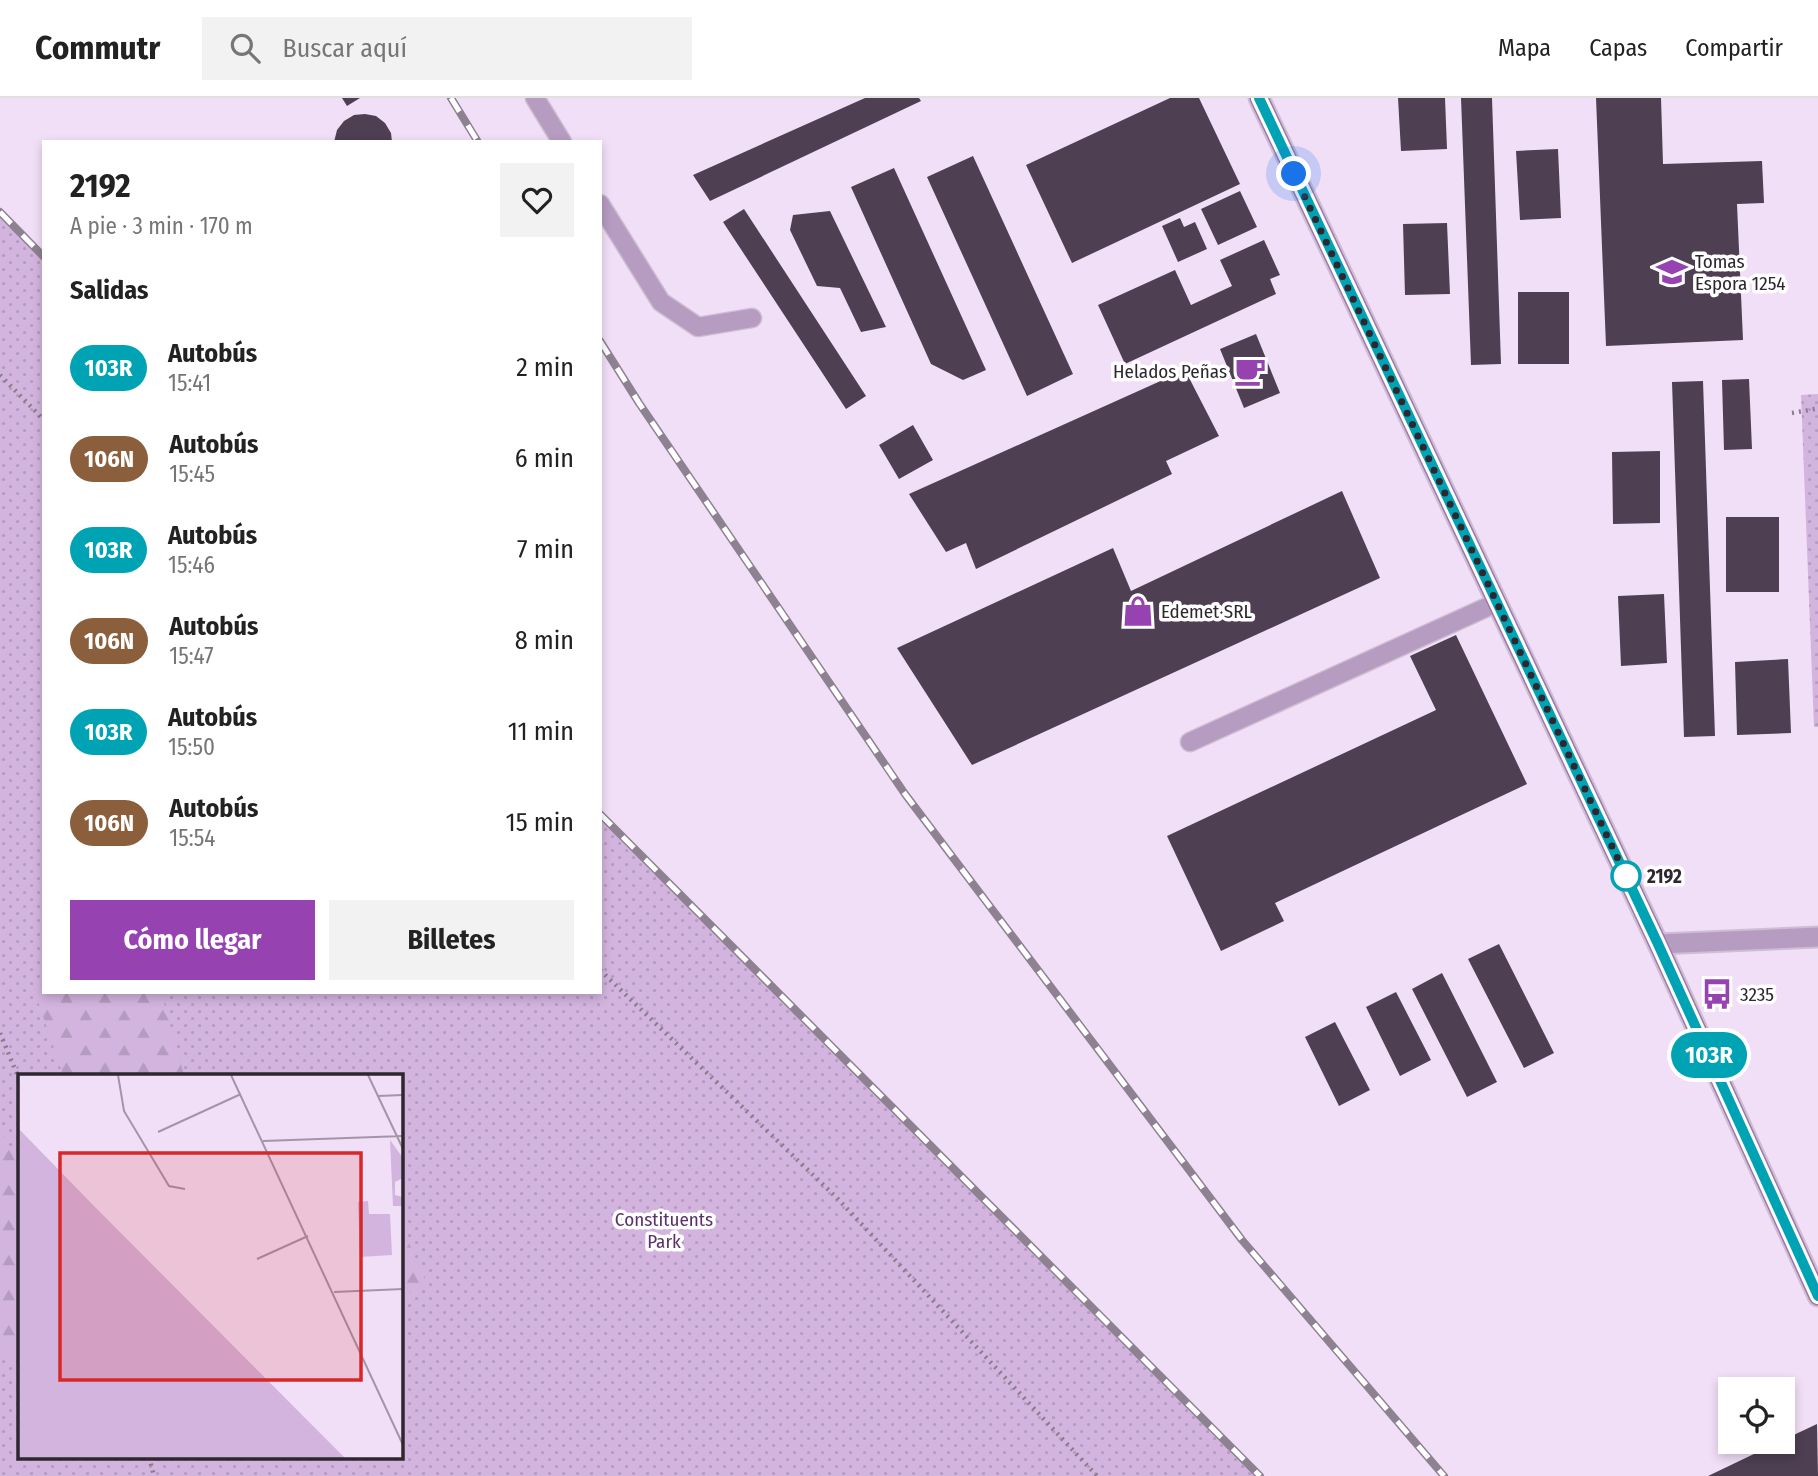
<!DOCTYPE html>
<html lang="es">
<meta charset="utf-8">
<style>
:root{--surface:#fff;--page:#f2f2f2;--text:#222;--muted:#767676;--line:#e0e0e0;--accent:#9643b1}
body{margin:0;font-family:"Fira Sans Condensed",sans-serif;background:var(--page);color:var(--text);height:100vh;display:flex;flex-direction:column;font-size:26px;white-space:nowrap}
*{box-sizing:border-box;margin:0}
p{font-size:23px;color:var(--muted)}
.icon{flex:none;width:38px;height:38px;fill:none;stroke:currentColor;stroke-width:2;stroke-linecap:round;stroke-linejoin:round}
.map{position:relative;flex:1;overflow:hidden}
.details{position:absolute;left:42px;top:42px;width:560px;height:854px;display:flex;flex-direction:column;background:var(--surface);border-radius:0px;box-shadow:0 4px 10px #0003}
.details>*{flex:none}
.badge{padding:0 14px;border-radius:23px;font-size:24px;line-height:46px}
.fabs{position:absolute;left:1718px;top:1279px;display:grid;gap:14px}
.fabs a{display:grid;place-items:center;width:77px;height:77px;border-radius:0px;background:var(--surface);box-shadow:0 4px 10px #0003;font-size:35px}
.you{position:absolute;width:35px;height:35px;margin:-18px;border:5px solid #fff;border-radius:50%;background:#1a73e8;box-shadow:0 0 0 10px #1a73e833}
.map>.badge{position:absolute;translate:-50% -50%;box-shadow:0 0 0 4px #fff}
h2{padding:0 28px;font-size:26px;line-height:63px}
.round{display:grid;place-items:center;flex:none;width:74px;height:74px;border-radius:0px;background:var(--page)}
.summary{display:flex;align-items:center;justify-content:space-between;height:119px;padding:0 28px}
h1{font-size:33px;font-weight:700;line-height:52px}
.action{display:flex;gap:14px;margin-top:auto;padding:14px 28px}
.action a{flex:1;height:80px;border-radius:0px;background:var(--accent);color:#fff;font-size:28px;font-weight:700;line-height:80px;text-align:center}
.action a+a{background:var(--page);color:var(--text)}
ul{padding:0;list-style:none}
li{display:flex;align-items:center;gap:21px;height:91px;padding:0 28px}
li div{flex:1}
li b{display:block;font-size:26px}
li em{font-style:normal}
li .badge{min-width:77px;font-weight:700;text-align:center}
header{display:flex;align-items:center;gap:42px;box-sizing:border-box;height:98px;padding:0 35px;background:var(--surface);border-bottom:2px solid var(--line)}
header strong{font-size:33px}
nav{display:flex;gap:38px;margin-inline-start:auto;font-size:24px}
.search{width:490px;height:63px;background:var(--page);display:flex;align-items:center;gap:18px;box-sizing:border-box;padding:0 24px;border-radius:0px;color:var(--muted);font-size:26px}
.map>svg:first-child{display:block}
.grass{fill:url(#grass-dots);fill-rule:evenodd}
.forest{fill:url(#forest-firs)}
.building{fill:#4e3f53}
.lines{fill:none;stroke-linecap:round;stroke-linejoin:round}
.service-casing{stroke:#cebed3;stroke-width:21}
.minor-casing{stroke:#cebed3;stroke-width:23}
.secondary-casing{stroke:#cebed3;stroke-width:23}
.path{stroke:#897d8d;stroke-width:4.5;stroke-dasharray:2 5;stroke-linecap:butt}
.service{stroke:#b79cc1;stroke-width:18}
.minor{stroke:#b79cc1;stroke-width:19}
.secondary{stroke:#9f77ad;stroke-width:19}
.rail-casing{stroke:#8e8292;stroke-width:8}
.rail{stroke:#fff;stroke-width:5;stroke-dasharray:16;stroke-linecap:butt}
.line-casing{stroke:#fff;stroke-width:16}
.line{stroke:#00a3b4;stroke-width:10}
.walk{stroke:#2e2730;stroke-width:7;stroke-dasharray:0 12.6}
.stop-dot{fill:#fff;stroke:#00a3b4;stroke-width:3.5}
.labels{text-anchor:middle;stroke-width:7;stroke-linejoin:round;paint-order:stroke}
.poi-label{font-size:19px;fill:#2e2730;stroke:#fff;text-anchor:start}
.stop-label{font-size:19px;font-weight:bold;fill:#2e2730;stroke:#fff;text-anchor:start}
.park-label{font-size:19px;fill:#5c316a;stroke:#fff}
.inset-road{fill:none;stroke:#a395a7;stroke-width:2}
.view{fill:#d62828;fill-opacity:0.15;stroke:#d62828;stroke-width:3.5}
.inset-edge{fill:none;stroke:#2e2730;stroke-width:3.5}
</style>
<header>
<strong>Commutr</strong>
<div class="search"><svg class="icon" aria-label="search" viewBox="0 0 24 24"><circle cx="10" cy="10" r="6"/><path d="M15 15l6 6"/></svg>Buscar aquí</div>
<nav><a>Mapa</a><a>Capas</a><a>Compartir</a></nav>
</header>
<div class="map">
<svg width="1818" height="1378" viewBox="0 0 1818 1378">
<defs>
<pattern id="grass-dots" width="8" height="8" patternUnits="userSpaceOnUse" patternTransform="scale(1.75)"><rect width="8" height="8" fill="#d3b4de"/><path d="M2 2h.1M6 6h.1" fill="none" stroke="#b59bbf" stroke-width="1.8" stroke-linecap="round"/></pattern>
<pattern id="forest-firs" width="22" height="20" patternUnits="userSpaceOnUse" patternTransform="scale(1.75)"><rect width="22" height="20" fill="#d3b4de"/><path d="M5 1l3.5 6h-7zM16 11l3.5 6h-7z" fill="#b59bbf"/></pattern>
</defs>
<rect width="100%" height="100%" fill="#f1dff7"/>
<!-- grass -->
<path class="grass" d="M 0,114 L 44,159 L 44,894 L 600,894 L 600,716 L 1260,1378 L 0,1378 ZM 19,977 L 401,977 L 401,1359 L 19,1359 Z
M 1818,296 L 1818,629 L 1814,629 L 1801,297 Z"/>
<!-- forest -->
<path class="forest" d="M 44,869 L 44,894 L 161,894 L 184,977 L 63,977 L 34,892 Z
M 0,1029 L 15,1062 L 19,1083 L 19,1259 L 0,1263 Z
M 401,1127 L 427,1186 L 401,1199 Z"/>
<!-- building -->
<path class="building" d="M 342,0 L 360,0 L 347,8 Z
M 865,0 L 919,0 L 921,3 L 710,103 L 693,77 Z
M 1170,0 L 1199,0 L 1240,86 L 1072,165 L 1026,67 Z
M 1398,0 L 1445,0 L 1447,51 L 1401,53 Z
M 1461,0 L 1492,0 L 1501,266 L 1471,267 Z
M 1596,0 L 1661,0 L 1663,66 L 1762,63 L 1764,105 L 1737,106 L 1743,242 L 1606,248 Z
M 365,16 L 376,18 L 385,25 L 391,35 L 392,44 L 334,44 L 337,32 L 344,23 L 354,17 Z
M 1558,51 L 1561,120 L 1520,122 L 1516,53 Z
M 973,58 L 1073,276 L 1027,298 L 927,79 Z
M 894,70 L 986,272 L 963,282 L 931,266 L 851,89 Z
M 1240,93 L 1257,129 L 1218,147 L 1201,111 Z
M 744,111 L 866,298 L 846,311 L 723,124 Z
M 830,113 L 886,229 L 861,234 L 840,190 L 817,188 L 790,132 L 793,117 Z
M 1180,120 L 1184,129 L 1195,124 L 1207,151 L 1178,164 L 1162,128 Z
M 1447,125 L 1450,196 L 1405,197 L 1403,126 Z
M 1264,142 L 1280,177 L 1270,181 L 1276,196 L 1125,266 L 1098,207 L 1175,172 L 1191,207 L 1232,188 L 1220,162 Z
M 1518,194 L 1569,194 L 1569,266 L 1518,266 Z
M 1256,236 L 1280,295 L 1244,310 L 1220,251 Z
M 1185,272 L 1219,338 L 1166,363 L 1172,376 L 976,471 L 966,445 L 946,454 L 909,396 Z
M 1749,281 L 1752,351 L 1724,352 L 1722,282 Z
M 1703,283 L 1715,638 L 1684,639 L 1672,284 Z
M 913,327 L 933,362 L 899,381 L 879,347 Z
M 1660,353 L 1660,425 L 1613,426 L 1612,354 Z
M 1342,393 L 1380,480 L 972,667 L 897,550 L 1113,450 L 1131,493 Z
M 1726,419 L 1779,419 L 1779,494 L 1726,494 Z
M 1664,496 L 1667,565 L 1621,568 L 1618,498 Z
M 1456,537 L 1527,686 L 1275,805 L 1284,823 L 1221,853 L 1167,738 L 1436,612 L 1410,558 Z
M 1788,561 L 1791,635 L 1737,637 L 1735,564 Z
M 1499,846 L 1554,955 L 1524,970 L 1468,861 Z
M 1442,875 L 1497,984 L 1467,999 L 1412,891 Z
M 1396,894 L 1431,962 L 1400,978 L 1366,909 Z
M 1335,924 L 1370,992 L 1339,1008 L 1305,939 Z
M 1817,1326 L 1818,1378 L 1708,1378 L 1779,1344 L 1783,1344 L 1783,1342 Z"/>
<g class="lines">
<defs>
<path id="service" d="M 535,0 L 562,44
M 600,106 L 661,204 L 698,229 L 752,220
M 1190,644 L 1496,505"/>
<path id="minor" d="M 1658,846 L 1818,839"/>
<path id="secondary" d="M 1259,0 L 1658,846 L 1818,1198"/>
</defs>
<!-- service casing -->
<use href="#service" class="service-casing"/>
<!-- minor casing -->
<use href="#minor" class="minor-casing"/>
<!-- secondary casing -->
<use href="#secondary" class="secondary-casing"/>
<!-- path -->
<path class="path" d="M 0,277 L 44,322
M 1792,315 L 1815,311
M 600,872 L 838,1101 L 1097,1378
M 0,935 L 19,981
M 149,1359 L 154,1378"/>
<!-- service -->
<use href="#service" class="service"/>
<!-- minor -->
<use href="#minor" class="minor"/>
<!-- secondary -->
<use href="#secondary" class="secondary"/>
<defs>
<path id="rail" d="M 451,0 L 478,44
M 0,114 L 44,159
M 600,243 L 639,305 L 905,696 L 1242,1142 L 1444,1378
M 600,716 L 1260,1378"/>
</defs>
<!-- rail casing -->
<use href="#rail" class="rail-casing"/>
<!-- rail -->
<use href="#rail" class="rail"/>
</g>
<g class="lines">
<defs>
<path id="line" d="M 1259,0 L 1658,846 L 1818,1198"/>
</defs>
<!-- line casing -->
<use href="#line" class="line-casing"/>
<!-- line -->
<use href="#line" class="line"/>
<!-- walk -->
<path class="walk" d="M 1294,76 L 1626,778"/>
</g>
<!-- icons -->
<defs>
<symbol id="school-bare" viewBox="-9 -9 18 18"><path d="M0-5L7-2L0 1L-7-2ZM-4 1L0 2.5L4 1V4Q0 6-4 4Z" fill="#9643b1" stroke="#fff" stroke-width="2.5" paint-order="stroke"/></symbol>
<symbol id="cafe-bare" viewBox="-9 -9 18 18"><path d="M-5.5-4.5H6V0H3Q3 3.5 0 3.5H-2.5Q-5.5 3.5-5.5 0ZM3-3.2v2h1.7v-2ZM-6 4.5H4V6H-6Z" fill="#9643b1" stroke="#fff" stroke-width="2.5" paint-order="stroke"/></symbol>
<symbol id="shop-bare" viewBox="-9 -9 18 18"><path d="M-5-2.5h2.3a2.7 3.5 0 0 1 5.4 0H5L5.5 6h-11ZM-1.5-2.5h3a1.5 2.3 0 0 0-3 0Z" fill="#9643b1" stroke="#fff" stroke-width="2.5" paint-order="stroke"/></symbol>
<symbol id="bus-bare" viewBox="-9 -9 18 18"><path d="M-5-6H5V4H4V6H2V4H-2V6H-4V4H-5ZM-3.5-4V0h7V-4ZM-3.5 1.2v1.5H-2V1.2ZM2 1.2v1.5H3.5V1.2Z" fill="#9643b1" stroke="#fff" stroke-width="2.5" paint-order="stroke"/></symbol>
</defs>
<g fill-rule="evenodd">
<use href="#school-bare" x="1650" y="152" width="44" height="44"/>
<use href="#cafe-bare" x="1228" y="251" width="44" height="44"/>
<use href="#shop-bare" x="1116" y="491" width="44" height="44"/>
<use href="#bus-bare" x="1695" y="874" width="44" height="44"/>
</g>
<!-- markers -->
<circle class="stop-dot" cx="1626" cy="778" r="14"/>
<g class="labels">
<!-- poi labels -->
<g class="poi-label">
<text x="1695" y="170">Tomas<tspan x="1695" dy="22">Espora 1254</tspan></text>
<text x="1227" y="280" text-anchor="end">Helados Peñas</text>
<text x="1161" y="520">Edemet SRL</text>
<text x="1740" y="903">3235</text>
</g>
<!-- stop labels -->
<g class="stop-label">
<text x="1647" y="785">2192</text>
</g>
<!-- park labels -->
<g class="park-label">
<text x="664" y="1128">Constituents<tspan x="664" dy="22">Park</tspan></text>
</g>
</g>
<!-- overview -->
<g transform="translate(18 976)">
<rect width="385" height="385" fill="#f1dff7"/>
<path d="M 0,54 L 75,131 L 327,384 L 0,384 ZM 372,66 L 385,84 L 385,104 L 377,108 L 377,121 L 385,123 L 385,132 L 375,132 ZM 350,127 L 351,140 L 372,140 L 374,181 L 342,183 L 340,128 Z" fill="#d3b4de"/>
<path d="M 53,215 L 66,215 L 75,249 L 90,258 L 101,249 L 113,275 L 89,287 L 66,280 L 48,226 ZM 9,220 L 31,226 L 52,285 L 19,293 L 0,271 L 0,226 Z" fill="#d3b4de"/>
<path class="inset-road" d="M 100,1 L 106,37 L 151,112 L 167,115M 213,1 L 385,371M 350,1 L 385,75M 360,22 L 385,21M 140,58 L 223,20M 245,67 L 385,62M 239,185 L 290,162M 316,218 L 385,215"/>
<path class="view" d="M 42,79 L 343,79 L 343,306 L 42,306 Z"/>
<rect width="385" height="385" class="inset-edge"/>
</g>
</svg>
<div class="fabs">
<a><svg class="icon" aria-label="locate" viewBox="0 0 24 24"><circle cx="12" cy="12" r="6"/><path d="M12 2v4M12 18v4M2 12h4M18 12h4"/></svg></a>
</div>
<div class="you" style="left:1294px;top:76px"></div>
<b class="badge" style="left:1709px;top:957px;background:#00a3b4;color:#fff">103R</b>
<section class="details">
<div class="summary"><div><h1>2192</h1><p>A pie · 3 min · 170 m</p></div><a class="round"><svg class="icon" aria-label="heart" viewBox="0 0 24 24"><path d="M12 20l-8-8c-3-5 5-10 8-4 3-6 11-1 8 4z"/></svg></a></div>
<h2>Salidas</h2>
<ul>
<li><span class="badge" style="background:#00a3b4;color:#fff">103R</span><div><b>Autobús</b><p>15:41</p></div><em>2 min</em></li>
<li><span class="badge" style="background:#8b5e3c;color:#fff">106N</span><div><b>Autobús</b><p>15:45</p></div><em>6 min</em></li>
<li><span class="badge" style="background:#00a3b4;color:#fff">103R</span><div><b>Autobús</b><p>15:46</p></div><em>7 min</em></li>
<li><span class="badge" style="background:#8b5e3c;color:#fff">106N</span><div><b>Autobús</b><p>15:47</p></div><em>8 min</em></li>
<li><span class="badge" style="background:#00a3b4;color:#fff">103R</span><div><b>Autobús</b><p>15:50</p></div><em>11 min</em></li>
<li><span class="badge" style="background:#8b5e3c;color:#fff">106N</span><div><b>Autobús</b><p>15:54</p></div><em>15 min</em></li>
</ul>
<div class="action"><a>Cómo llegar</a><a>Billetes</a></div>
</section>
</div>
